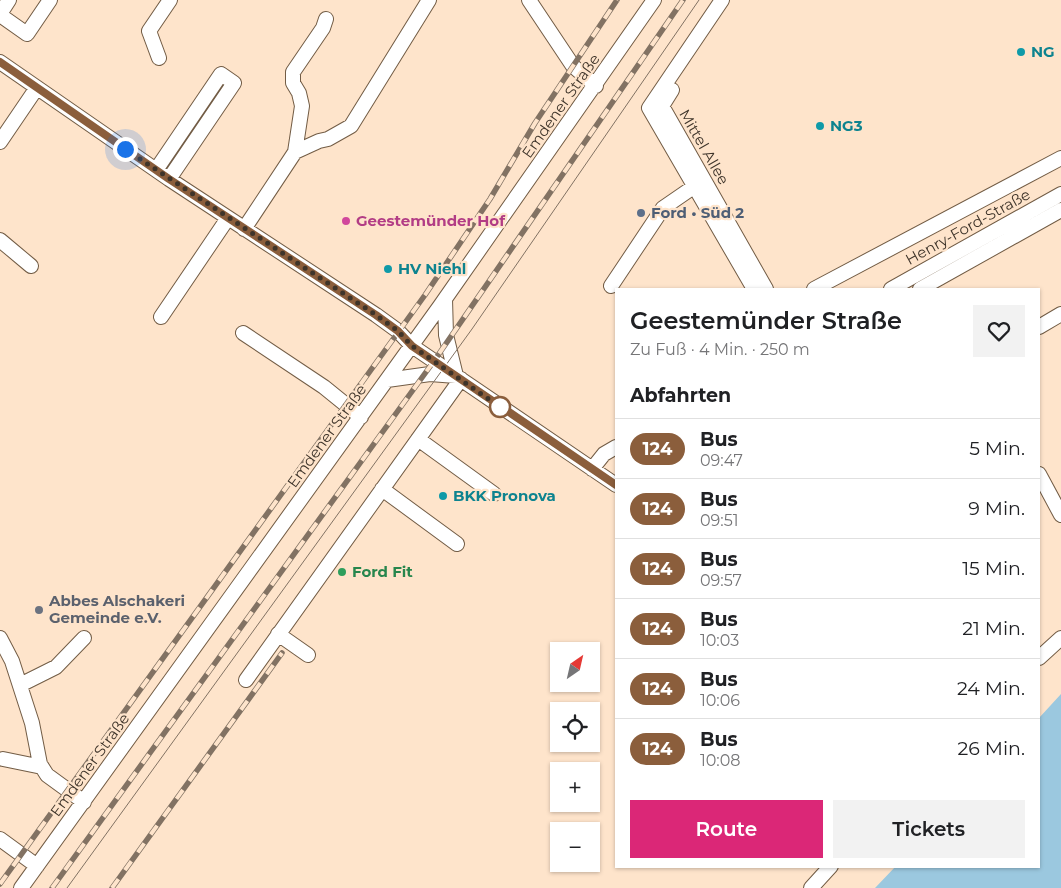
<!DOCTYPE html>
<html lang="de">
<meta charset="utf-8">
<style>
:root{--surface:#fff;--page:#f2f2f2;--text:#202124;--muted:#757577;--line:#e0e0e0;--accent:#db2777}
body{margin:0;font-family:Montserrat,sans-serif;background:var(--page);color:var(--text);height:100vh;display:flex;flex-direction:column;font-size:19px;white-space:nowrap}
*{box-sizing:border-box;margin:0}
p{font-size:16px;color:var(--muted)}
.icon{flex:none;width:28px;height:28px;fill:none;stroke:currentColor;stroke-width:2;stroke-linecap:round;stroke-linejoin:round}
.map{position:relative;flex:1;overflow:hidden}
.drawer{position:absolute;left:615px;top:288px;width:425px;height:580px;display:flex;flex-direction:column;background:var(--surface);border-radius:0px;box-shadow:0 1px 4px #0004}
.drawer>*{flex:none}
.badge{padding:0 10px;border-radius:16px;font-size:18px;line-height:32px}
.needle{width:32px;rotate:34deg}
.buttons{position:absolute;left:550px;top:642px;display:grid;gap:10px}
.buttons a{display:grid;place-items:center;width:50px;height:50px;border-radius:0px;background:var(--surface);box-shadow:0 1px 4px #0004;font-size:25px}
.you{position:absolute;width:25px;height:25px;margin:-12px;border:4px solid #fff;border-radius:50%;background:#1a73e8;box-shadow:0 0 0 8px #1a73e833}
.map>.badge{position:absolute;translate:-50% -50%;box-shadow:0 0 0 2px #fff}
h2{padding:0 15px;font-size:19px;line-height:45px}
.round{display:grid;place-items:center;flex:none;width:52px;height:52px;border-radius:0px;background:var(--page)}
.headline{display:flex;align-items:center;justify-content:space-between;height:85px;padding:0 15px}
h1{font-size:24px;font-weight:600;line-height:38px}
.cta{display:flex;gap:10px;margin-top:auto;padding:10px 15px}
.cta a{flex:1;height:58px;border-radius:0px;background:var(--accent);color:#fff;font-size:20px;font-weight:600;line-height:58px;text-align:center}
.cta a+a{background:var(--page);color:var(--text)}
ul{padding:0;list-style:none}
li{display:flex;align-items:center;gap:15px;height:60px;padding:0 15px;border-top:1px solid var(--line)}
li div{flex:1}
li b{display:block;font-size:19px}
li em{font-style:normal}
li .badge{min-width:55px;font-weight:700;text-align:center}
.map>svg:first-child{display:block}
.water{fill:#9bc8df}
.lines{fill:none;stroke-linecap:round;stroke-linejoin:round}
.minor-casing{stroke:#725c45;stroke-width:16}
.minor{stroke:#fff;stroke-width:14}
.tram{stroke:#827263;stroke-width:1}
.rail-casing{stroke:#827263;stroke-width:5.5}
.rail{stroke:#fee4cb;stroke-width:4;stroke-dasharray:11;stroke-linecap:butt}
.line-casing{stroke:#fff;stroke-width:11}
.line{stroke:#8b5e3c;stroke-width:8}
.walk{stroke:#3e342a;stroke-width:5;stroke-dasharray:0 9}
.culture-dot{fill:#0f9aa8;stroke:#fee4cb;stroke-width:2}
.service-dot{fill:#5c6f8a;stroke:#fee4cb;stroke-width:2}
.hotel-dot{fill:#d1479c;stroke:#fee4cb;stroke-width:2}
.stop-dot{fill:#fff;stroke:#8b5e3c;stroke-width:2.5}
.leisure-dot{fill:#2e9e5b;stroke:#fee4cb;stroke-width:2}
.worship-dot{fill:#6b7280;stroke:#fee4cb;stroke-width:2}
.labels{text-anchor:middle;stroke-width:4.5;stroke-linejoin:round;paint-order:stroke}
.culture-label{font-size:15px;font-weight:bold;fill:#0d838f;stroke:#fee4cb;text-anchor:start}
.street-label{font-size:15px;fill:#3e342a;stroke:#fee4cb}
.service-label{font-size:15px;font-weight:bold;fill:#4e5e75;stroke:#fee4cb;text-anchor:start}
.hotel-label{font-size:15px;font-weight:bold;fill:#b23c85;stroke:#fee4cb;text-anchor:start}
.leisure-label{font-size:15px;font-weight:bold;fill:#27864d;stroke:#fee4cb;text-anchor:start}
.worship-label{font-size:15px;font-weight:bold;fill:#5b616d;stroke:#fee4cb;text-anchor:start}
</style>
<div class="map">
<svg width="1061" height="888" viewBox="0 0 1061 888">
<rect width="100%" height="100%" fill="#fee4cb"/>
<!-- water -->
<path class="water" d="M 1061,694 L 1061,888 L 875,888 L 896,866 L 1039,866 L 1039,718 Z"/>
<g class="lines">
<defs>
<path id="minor" d="M 529,0 L 573,66 L 596,86
M 722,0 L 649,108 L 754,289
M 0,14 L 9,0
M 0,15 L 27,34 L 50,0
M 159,58 L 149,31 L 170,0
M 0,62 L 169,179 L 376,315 L 398,331 L 412,346 L 616,485
M 672,90 L 662,106 L 766,289
M 0,142 L 36,89
M 295,152 L 319,141 L 328,139 L 351,126 L 429,0
M 156,170 L 221,74 L 234,83 L 169,179
M 244,229 L 295,152 L 302,106 L 299,93 L 293,83 L 293,72 L 323,28 L 326,19
M 0,240 L 31,266
M 611,286 L 663,208 L 695,186
M 814,289 L 1061,158
M 891,289 L 1061,194
M 920,289 L 1061,210
M 161,317 L 228,218
M 1039,327 L 1061,314
M 243,333 L 324,387 L 361,417
M 387,380 L 430,374 L 456,376 L 446,335 L 445,299
M 418,439 L 494,494
M 592,469 L 604,454 L 616,447
M 1039,474 L 1061,515
M 382,489 L 457,544
M 278,634 L 308,655
M 0,638 L 12,661 L 32,723 L 40,764 L 47,775 L 84,802
M 1039,658 L 1061,638
M 246,680 L 461,379
M 20,685 L 56,667 L 84,638
M 3,759 L 42,767
M 0,839 L 37,866
M 21,888 L 440,306 L 654,0
M 811,888 L 831,866"/>
</defs>
<!-- minor casing -->
<use href="#minor" class="minor-casing"/>
<!-- minor -->
<use href="#minor" class="minor"/>
<!-- tram -->
<path class="tram" d="M 67,888 L 472,329 L 699,0"/>
<defs>
<path id="rail" d="M 0,884 L 425,295 L 490,199 L 535,123 L 617,0
M 52,888 L 434,361 L 683,0
M 112,888 L 282,653"/>
</defs>
<!-- rail casing -->
<use href="#rail" class="rail-casing"/>
<!-- rail -->
<use href="#rail" class="rail"/>
</g>
<g class="lines">
<defs>
<path id="line" d="M 0,62 L 169,179 L 376,315 L 398,331 L 412,346 L 616,485"/>
</defs>
<!-- line casing -->
<use href="#line" class="line-casing"/>
<!-- line -->
<use href="#line" class="line"/>
<!-- walk -->
<path class="walk" d="M 125,149 L 376,315 L 398,331 L 412,346 L 503,409 L 500,407"/>
</g>
<!-- markers -->
<g class="culture-dot">
<circle cx="1021" cy="52" r="5"/>
<circle cx="820" cy="126" r="5"/>
<circle cx="388" cy="269" r="5"/>
<circle cx="443" cy="496" r="5"/>
</g>
<circle class="service-dot" cx="641" cy="213" r="5"/>
<circle class="hotel-dot" cx="346" cy="221" r="5"/>
<circle class="stop-dot" cx="500" cy="407" r="10"/>
<circle class="leisure-dot" cx="342" cy="572" r="5"/>
<circle class="worship-dot" cx="39" cy="610" r="5"/>
<g class="labels">
<!-- culture labels -->
<g class="culture-label">
<text x="1031" y="57">NG</text>
<text x="830" y="131">NG3</text>
<text x="398" y="274">HV Niehl</text>
<text x="453" y="501">BKK Pronova</text>
</g>
<!-- street labels -->
<g class="street-label">
<text transform="translate(561 106) rotate(-55)" y="5">Emdener Straße</text>
<text transform="translate(704 147) rotate(60)" y="5">Mittel Allee</text>
<text transform="translate(968 227) rotate(-29)" y="5">Henry-Ford-Straße</text>
<text transform="translate(327 436) rotate(-54)" y="5">Emdener Straße</text>
<text transform="translate(90 765) rotate(-54)" y="5">Emdener Straße</text>
</g>
<!-- service labels -->
<g class="service-label">
<text x="651" y="218">Ford • Süd 2</text>
</g>
<!-- hotel labels -->
<g class="hotel-label">
<text x="356" y="226">Geestemünder Hof</text>
</g>
<!-- leisure labels -->
<g class="leisure-label">
<text x="352" y="577">Ford Fit</text>
</g>
<!-- worship labels -->
<g class="worship-label">
<text x="49" y="606">Abbes Alschakeri<tspan x="49" dy="17">Gemeinde e.V.</tspan></text>
</g>
</g>
</svg>
<div class="buttons">
<a><svg class="needle" viewBox="-14 -14 28 28"><path d="M0-13l5 13h-10z" fill="#e53935"/><path d="M0 13l5-13h-10z" fill="#757577"/></svg></a>
<a><svg class="icon" aria-label="locate" viewBox="0 0 24 24"><circle cx="12" cy="12" r="6"/><path d="M12 2v4M12 18v4M2 12h4M18 12h4"/></svg></a>
<a>+</a>
<a>−</a>
</div>
<div class="you" style="left:125px;top:149px"></div>
<section class="drawer">
<div class="headline"><div><h1>Geestemünder Straße</h1><p>Zu Fuß · 4 Min. · 250 m</p></div><a class="round"><svg class="icon" aria-label="heart" viewBox="0 0 24 24"><path d="M12 20l-8-8c-3-5 5-10 8-4 3-6 11-1 8 4z"/></svg></a></div>
<h2>Abfahrten</h2>
<ul>
<li><span class="badge" style="background:#8b5e3c;color:#fff">124</span><div><b>Bus</b><p>09:47</p></div><em>5 Min.</em></li>
<li><span class="badge" style="background:#8b5e3c;color:#fff">124</span><div><b>Bus</b><p>09:51</p></div><em>9 Min.</em></li>
<li><span class="badge" style="background:#8b5e3c;color:#fff">124</span><div><b>Bus</b><p>09:57</p></div><em>15 Min.</em></li>
<li><span class="badge" style="background:#8b5e3c;color:#fff">124</span><div><b>Bus</b><p>10:03</p></div><em>21 Min.</em></li>
<li><span class="badge" style="background:#8b5e3c;color:#fff">124</span><div><b>Bus</b><p>10:06</p></div><em>24 Min.</em></li>
<li><span class="badge" style="background:#8b5e3c;color:#fff">124</span><div><b>Bus</b><p>10:08</p></div><em>26 Min.</em></li>
</ul>
<div class="cta"><a>Route</a><a>Tickets</a></div>
</section>
</div>
